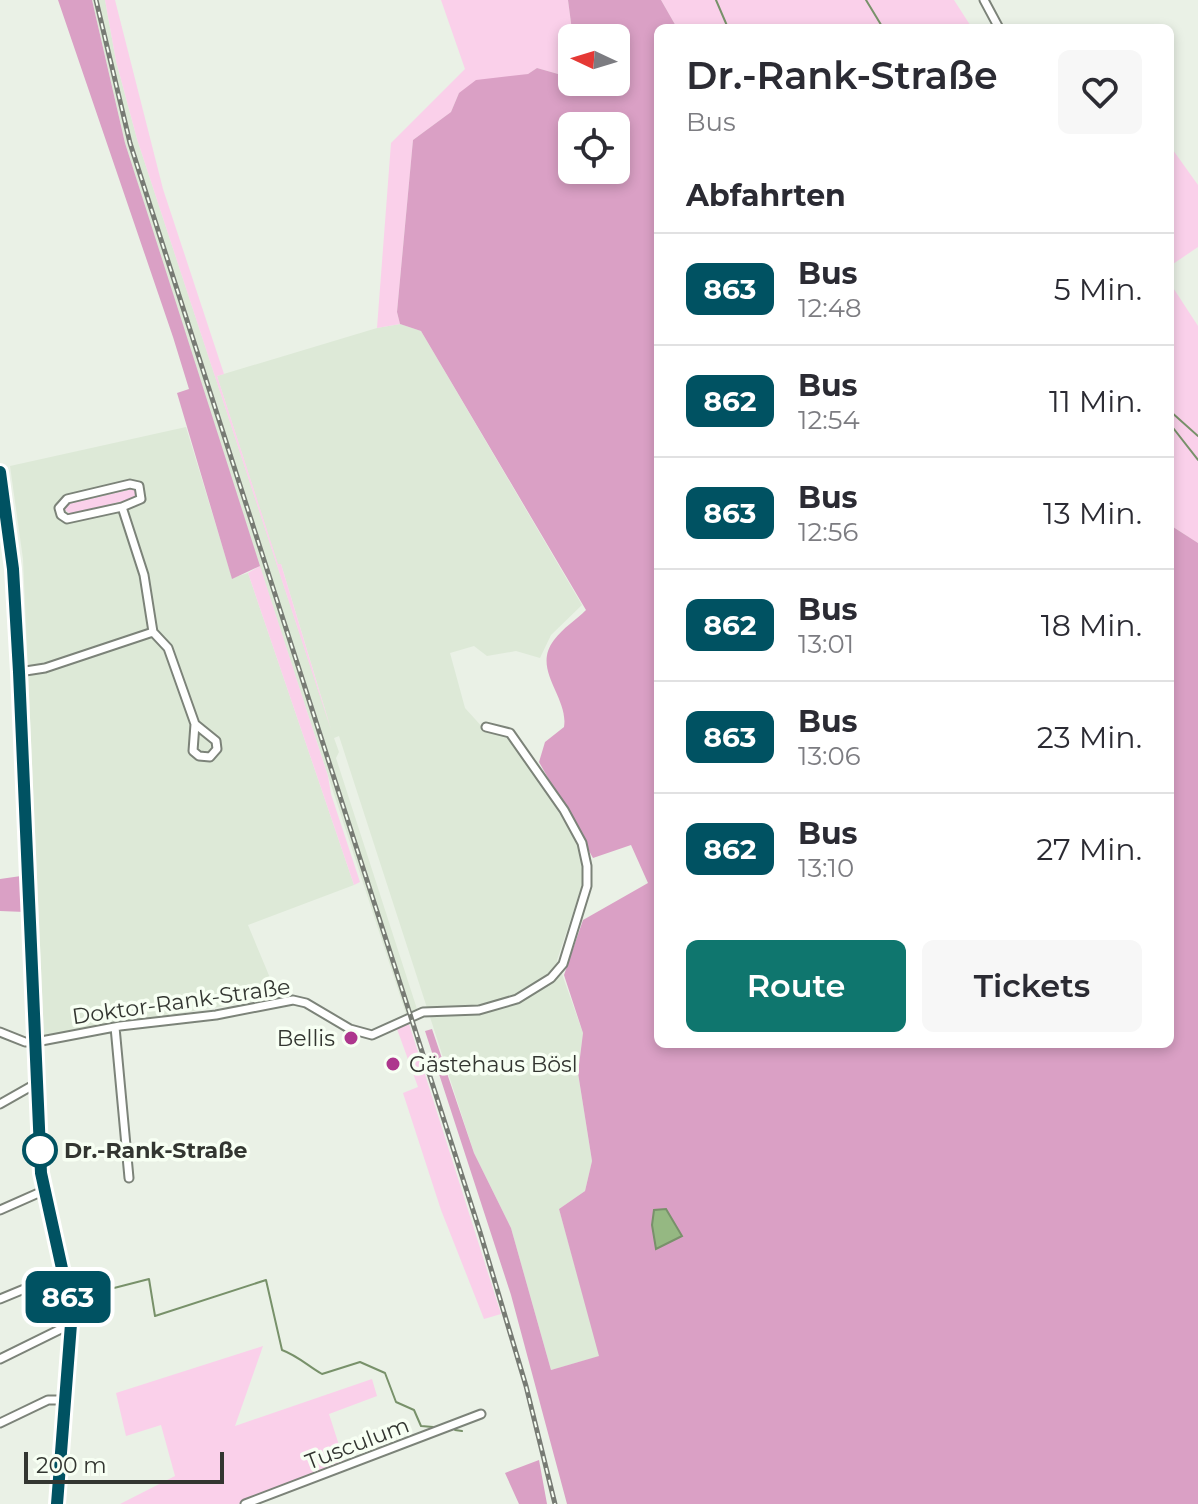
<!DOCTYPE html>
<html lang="de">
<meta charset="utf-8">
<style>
:root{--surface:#fff;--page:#f7f7f7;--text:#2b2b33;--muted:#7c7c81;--line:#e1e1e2;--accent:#0f766e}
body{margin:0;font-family:Montserrat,sans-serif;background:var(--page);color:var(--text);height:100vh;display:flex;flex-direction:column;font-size:30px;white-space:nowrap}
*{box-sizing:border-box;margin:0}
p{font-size:26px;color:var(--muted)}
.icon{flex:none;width:44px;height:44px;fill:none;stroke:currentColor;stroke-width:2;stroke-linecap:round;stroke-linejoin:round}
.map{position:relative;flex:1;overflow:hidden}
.panel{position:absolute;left:654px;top:24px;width:520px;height:1024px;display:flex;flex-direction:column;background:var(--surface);border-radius:12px;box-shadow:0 4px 12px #0003}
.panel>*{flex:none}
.badge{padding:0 16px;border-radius:12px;font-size:28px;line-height:52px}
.needle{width:52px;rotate:274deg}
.tools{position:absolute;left:558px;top:24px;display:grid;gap:16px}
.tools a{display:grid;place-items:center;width:72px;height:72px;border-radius:12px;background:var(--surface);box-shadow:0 4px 12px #0003;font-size:40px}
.scale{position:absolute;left:24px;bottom:20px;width:200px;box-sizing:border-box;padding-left:8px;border:4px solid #333631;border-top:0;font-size:22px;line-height:28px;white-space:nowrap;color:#333631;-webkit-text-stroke:6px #f7fff3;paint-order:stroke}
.map>.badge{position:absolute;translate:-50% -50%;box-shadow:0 0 0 4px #fff}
h2{padding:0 32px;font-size:30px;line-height:72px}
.round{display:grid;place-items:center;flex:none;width:84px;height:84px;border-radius:12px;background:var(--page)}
.head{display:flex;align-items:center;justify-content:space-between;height:136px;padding:0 32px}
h1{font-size:38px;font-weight:600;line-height:60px}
.cta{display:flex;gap:16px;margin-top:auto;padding:16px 32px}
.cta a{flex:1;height:92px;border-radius:12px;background:var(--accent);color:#fff;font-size:32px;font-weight:600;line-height:92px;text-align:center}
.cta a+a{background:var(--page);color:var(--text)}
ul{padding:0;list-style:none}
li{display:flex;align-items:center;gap:24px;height:112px;padding:0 32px;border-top:2px solid var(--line)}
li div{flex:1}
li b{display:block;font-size:30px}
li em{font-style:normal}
li .badge{min-width:88px;font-weight:700;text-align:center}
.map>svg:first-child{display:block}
.built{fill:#dde9d7}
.green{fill:#fad0ea}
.forest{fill:#daa0c5;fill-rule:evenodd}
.water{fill:#95b882;stroke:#78916a;stroke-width:2}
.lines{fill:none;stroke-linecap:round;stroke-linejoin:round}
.stream{stroke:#78916a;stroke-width:2}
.minor-casing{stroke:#7c8379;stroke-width:11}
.minor{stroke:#fff;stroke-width:7}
.rail-casing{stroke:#777b74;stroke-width:5}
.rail{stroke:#f7fff3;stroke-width:2;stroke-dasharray:6;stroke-linecap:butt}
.line-casing{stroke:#fff;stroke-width:18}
.line{stroke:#005262;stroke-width:12}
.poi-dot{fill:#ad368d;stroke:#f7fff3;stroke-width:3}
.stop-dot{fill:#fff;stroke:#005262;stroke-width:4}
.labels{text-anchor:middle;stroke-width:7;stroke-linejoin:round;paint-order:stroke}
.street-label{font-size:22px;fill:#333631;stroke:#f7fff3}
.poi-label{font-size:22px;fill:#333631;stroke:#f7fff3;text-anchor:end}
.stop-label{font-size:22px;font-weight:bold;fill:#333631;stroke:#f7fff3;text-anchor:start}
</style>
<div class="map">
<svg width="1198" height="1504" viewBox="0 0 1198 1504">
<rect width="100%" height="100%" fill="#eaf1e6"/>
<!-- built -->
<path class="built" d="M 92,0 L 105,0 L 116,61 L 137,139 L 331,729 L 281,564 L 278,565 L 217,376 L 377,328 L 400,324 L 421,331 L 582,605 L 551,635 L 540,658 L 516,651 L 487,656 L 474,646 L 450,653 L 465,708 L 485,730 L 506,736 L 538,777 L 577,844 L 583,867 L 582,886 L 557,960 L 583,1033 L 578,1073 L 592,1161 L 585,1191 L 559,1209 L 600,1356 L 551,1370 L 511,1228 L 474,1153 L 339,736 L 334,738 L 339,752 L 336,758 L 417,1009 L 406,1014 L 204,397 L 125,143 Z
M 186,427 L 232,578 L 248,573 L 354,885 L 248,925 L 278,997 L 44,1036 L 23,559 L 10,466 Z"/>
<!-- green -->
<path class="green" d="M 105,0 L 115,0 L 163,189 L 224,374 L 217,376 L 278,564 L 281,564 L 331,730 L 137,139 L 116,61 Z
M 441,0 L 568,0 L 573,38 L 570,65 L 558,74 L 537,68 L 528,74 L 459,93 L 451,112 L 413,140 L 397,312 L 400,324 L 377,328 L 391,143 L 465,69 Z
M 661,0 L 954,0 L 972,28 L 677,28 Z
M 1173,150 L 1198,185 L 1198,247 L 1170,266 L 1170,153 Z
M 1170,283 L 1198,326 L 1198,543 L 1170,525 Z
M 133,489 L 138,491 L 136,498 L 70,514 L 65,510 L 68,504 Z
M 260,566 L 328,776 L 331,794 L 360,882 L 354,885 L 248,573 Z
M 409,1024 L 501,1314 L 484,1319 L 441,1210 L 403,1093 L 418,1087 L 397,1029 Z
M 263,1346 L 235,1426 L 372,1379 L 377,1396 L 329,1414 L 345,1464 L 238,1504 L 120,1504 L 175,1476 L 161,1425 L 126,1436 L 116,1393 Z"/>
<!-- forest -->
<path class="forest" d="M 58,0 L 92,0 L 125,143 L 260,566 L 232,579 L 177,393 L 189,389 L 173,337 Z
M 568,0 L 661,0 L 677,28 L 658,28 L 658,1044 L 1170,1044 L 1170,525 L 1198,543 L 1198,1504 L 567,1504 L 511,1295 L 425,1031 L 432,1029 L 474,1153 L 511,1228 L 551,1370 L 599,1356 L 559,1209 L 585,1191 L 592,1161 L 578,1073 L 583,1033 L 564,975 L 583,920 L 648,883 L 631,845 L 593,858 L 539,762 L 545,742 L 564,727 C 569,697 531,670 554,640 C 563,628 576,620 586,610 L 421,331 L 400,324 L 397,312 L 413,140 L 451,112 L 459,93 L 476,80 L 528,74 L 537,68 L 558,74 L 570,65 L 572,51 L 572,82 L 616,82 L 616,38 L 573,38 ZM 572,126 L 616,126 L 616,170 L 572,170 Z
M 21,876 L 25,912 L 0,911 L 0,879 Z
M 539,1460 L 547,1504 L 519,1504 L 505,1473 Z"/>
<!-- water -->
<path class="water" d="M 666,1209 L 682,1236 L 656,1249 L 652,1225 L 654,1210 Z"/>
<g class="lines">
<!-- stream -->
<path class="stream" d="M 716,0 L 728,28
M 866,0 L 883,28
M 1170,411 L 1198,436
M 1170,424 L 1198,460
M 79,1297 L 149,1279 L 155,1316 L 266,1280 L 282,1350 C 298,1356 308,1366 322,1374 L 360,1362 L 385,1373 L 396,1402 L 414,1410 L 421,1426 L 433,1427
M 455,1430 L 462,1431"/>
<defs>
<path id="minor" d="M 984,0 L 999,28
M 0,471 L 16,612 L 41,1173 L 63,1273 L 71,1324 L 57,1504
M 122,507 L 67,519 L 61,515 L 59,508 L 67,499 L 130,484 L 139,486 L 141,499 L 122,507 L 144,575 L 153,632
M 19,672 L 45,668 L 153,632 L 168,648 L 195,724
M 195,724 L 216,741 L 217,749 L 210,757 L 199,756 L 193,751 Z
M 115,1027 L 129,1178
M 0,1032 L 25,1042 L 36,1042 L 120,1026 L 216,1015 L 293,1000 L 306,1003 L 350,1029 L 372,1035 L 423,1012 L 479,1010 L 517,999 L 551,978 L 563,964 L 587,886 L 587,866 L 582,843 L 564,810 L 510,733 L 486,727
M 0,1104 L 37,1083
M 0,1210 L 43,1191
M 0,1299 L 63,1273
M 0,1359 L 71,1324
M 0,1423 L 48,1400 L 63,1400
M 245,1504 L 481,1414"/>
</defs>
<!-- minor casing -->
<use href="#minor" class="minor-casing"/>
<!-- minor -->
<use href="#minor" class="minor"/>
<defs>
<path id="rail" d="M 96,0 L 130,143 L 480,1232 L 526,1386 L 555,1504"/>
</defs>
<!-- rail casing -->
<use href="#rail" class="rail-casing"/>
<!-- rail -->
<use href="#rail" class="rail"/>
</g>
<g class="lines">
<defs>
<path id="line" d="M 0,472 L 13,569 L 19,672 L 41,1173 L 63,1273 L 71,1324 L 57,1504"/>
</defs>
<!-- line casing -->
<use href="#line" class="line-casing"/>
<!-- line -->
<use href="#line" class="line"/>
</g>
<!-- markers -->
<g class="poi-dot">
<circle cx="351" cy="1038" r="8"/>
<circle cx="393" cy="1064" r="8"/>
</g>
<circle class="stop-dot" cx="40" cy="1150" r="16"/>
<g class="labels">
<!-- street labels -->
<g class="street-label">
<text transform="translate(181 1001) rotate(-8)" y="8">Doktor-Rank-Straße</text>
<text transform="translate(357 1443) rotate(-21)" y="8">Tusculum</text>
</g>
<!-- poi labels -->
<g class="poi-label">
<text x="335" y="1046">Bellis</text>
<text x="409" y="1072" text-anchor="start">Gästehaus Bösl</text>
</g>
<!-- stop labels -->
<g class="stop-label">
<text x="64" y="1158">Dr.-Rank-Straße</text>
</g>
</g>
</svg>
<div class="tools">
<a><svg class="needle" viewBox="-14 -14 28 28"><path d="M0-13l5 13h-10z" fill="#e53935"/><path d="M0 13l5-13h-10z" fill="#7c7c81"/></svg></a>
<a><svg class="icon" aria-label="locate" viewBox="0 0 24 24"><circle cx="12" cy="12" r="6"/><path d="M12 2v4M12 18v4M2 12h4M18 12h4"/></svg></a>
</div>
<div class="scale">200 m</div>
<b class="badge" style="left:68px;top:1297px;background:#005262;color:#fff">863</b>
<section class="panel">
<div class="head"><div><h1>Dr.-Rank-Straße</h1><p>Bus</p></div><a class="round"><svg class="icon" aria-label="heart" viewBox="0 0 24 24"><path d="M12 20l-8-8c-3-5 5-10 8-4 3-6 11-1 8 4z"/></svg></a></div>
<h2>Abfahrten</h2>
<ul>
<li><span class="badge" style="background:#005262;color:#fff">863</span><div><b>Bus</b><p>12:48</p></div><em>5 Min.</em></li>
<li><span class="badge" style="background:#005262;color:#fff">862</span><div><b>Bus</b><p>12:54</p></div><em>11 Min.</em></li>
<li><span class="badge" style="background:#005262;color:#fff">863</span><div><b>Bus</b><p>12:56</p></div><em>13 Min.</em></li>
<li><span class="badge" style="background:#005262;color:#fff">862</span><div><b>Bus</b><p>13:01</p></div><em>18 Min.</em></li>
<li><span class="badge" style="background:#005262;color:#fff">863</span><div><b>Bus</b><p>13:06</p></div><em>23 Min.</em></li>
<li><span class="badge" style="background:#005262;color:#fff">862</span><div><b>Bus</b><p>13:10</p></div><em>27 Min.</em></li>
</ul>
<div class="cta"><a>Route</a><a>Tickets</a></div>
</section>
</div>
